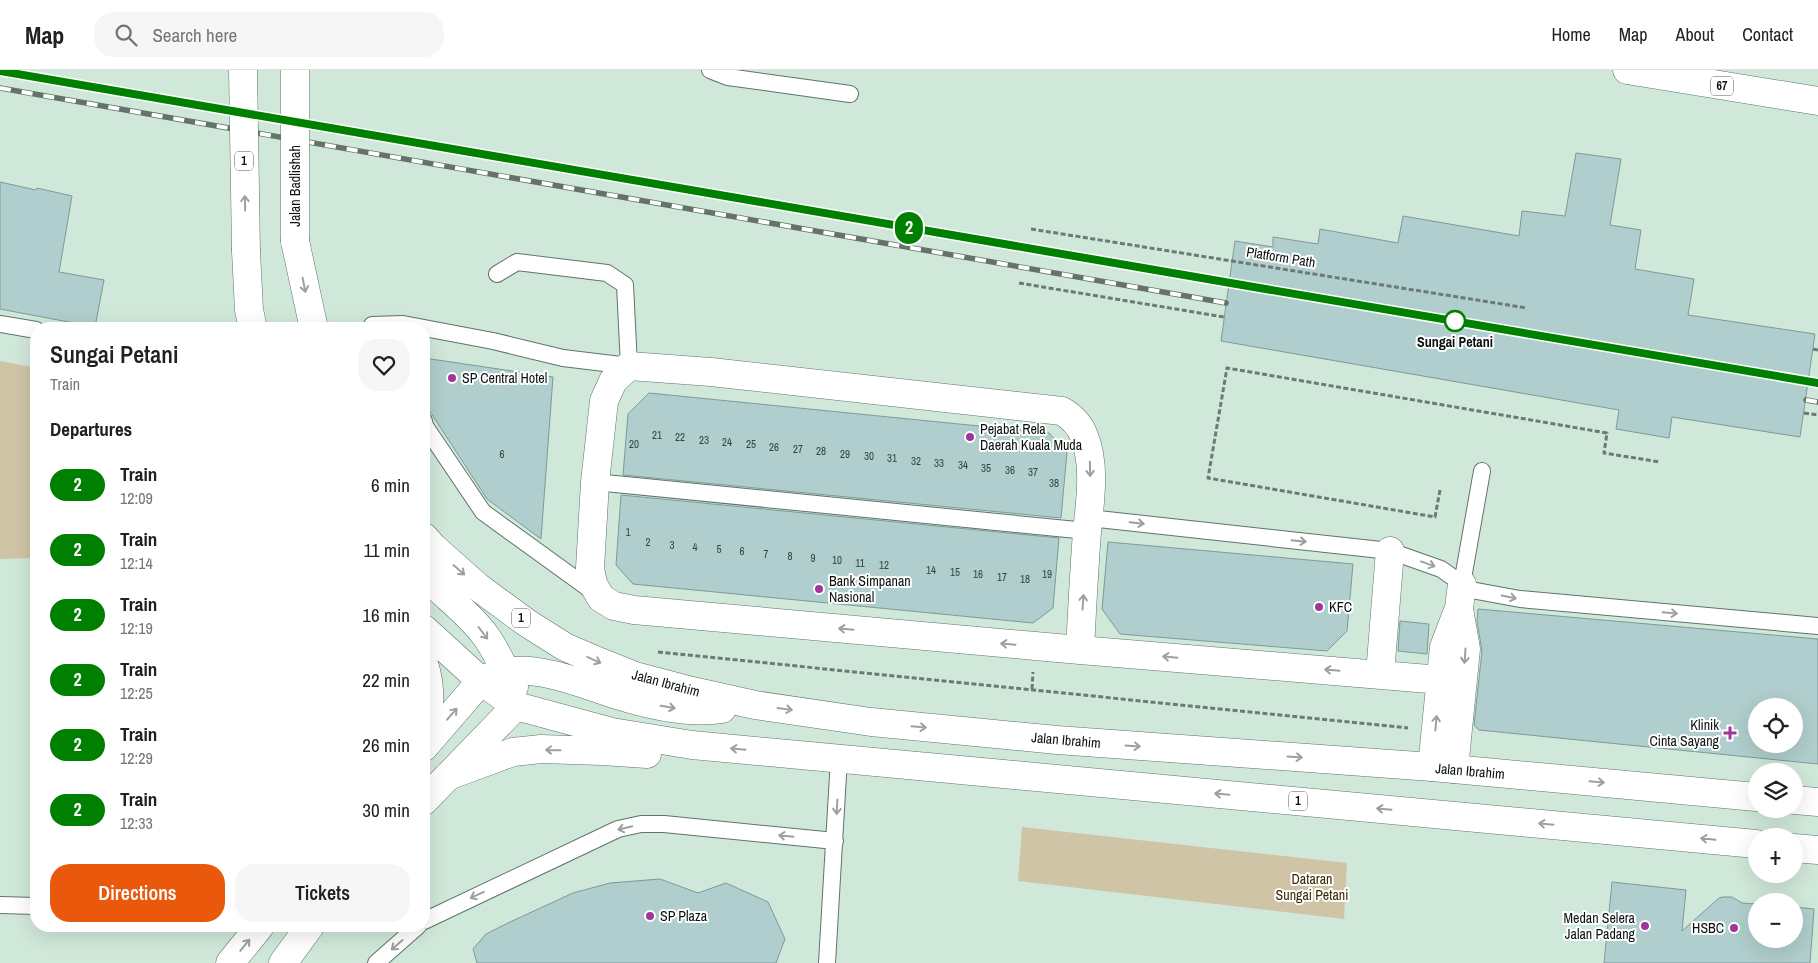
<!DOCTYPE html>
<meta charset="utf-8">
<style>
:root{--surface:#fff;--page:#f6f6f6;--text:#202124;--muted:#757577;--line:#e0e0e0;--accent:#ea580c}
body{margin:0;font-family:"Archivo Narrow",sans-serif;background:var(--page);color:var(--text);height:100vh;display:flex;flex-direction:column;font-size:19px;white-space:nowrap}
*{box-sizing:border-box;margin:0}
p{font-size:16px;color:var(--muted)}
.icon{flex:none;width:28px;height:28px;fill:none;stroke:currentColor;stroke-width:2;stroke-linecap:round;stroke-linejoin:round}
.map{position:relative;flex:1;overflow:hidden}
.details{position:absolute;left:30px;top:252px;width:400px;height:610px;display:flex;flex-direction:column;background:var(--surface);border-radius:20px;box-shadow:0 5px 20px #0002}
.details>*{flex:none}
.badge{padding:0 10px;border-radius:16px;font-size:18px;line-height:32px}
.buttons{position:absolute;left:1748px;top:628px;display:grid;gap:10px}
.buttons a{display:grid;place-items:center;width:55px;height:55px;border-radius:50%;background:var(--surface);box-shadow:0 5px 20px #0002;font-size:25px}
.map>.badge{position:absolute;translate:-50% -50%;box-shadow:0 0 0 2px #fff}
h2{padding:0 20px;font-size:19px;line-height:45px}
.round{display:grid;place-items:center;flex:none;width:52px;height:52px;border-radius:20px;background:var(--page)}
.summary{display:flex;align-items:center;justify-content:space-between;height:85px;padding:0 20px}
h1{font-size:24px;font-weight:600;line-height:38px}
.button{display:flex;gap:10px;margin-top:auto;padding:10px 20px}
.button a{flex:1;height:58px;border-radius:20px;background:var(--accent);color:#fff;font-size:20px;font-weight:600;line-height:58px;text-align:center}
.button a+a{background:var(--page);color:var(--text)}
ul{padding:0;list-style:none}
li{display:flex;align-items:center;gap:15px;height:65px;padding:0 20px}
li div{flex:1}
li b{display:block;font-size:19px}
li em{font-style:normal}
li .badge{min-width:55px;font-weight:700;text-align:center}
header{display:flex;align-items:center;gap:30px;box-sizing:border-box;height:70px;padding:0 25px;background:var(--surface);border-bottom:1px solid var(--line)}
header strong{font-size:24px}
nav{display:flex;gap:28px;margin-inline-start:auto;font-size:18px}
.search{width:350px;height:45px;background:var(--page);display:flex;align-items:center;gap:12px;box-sizing:border-box;padding:0 18px;border-radius:20px;color:var(--muted);font-size:19px}
.map>svg:first-child{display:block}
.green{fill:#cfc4a6}
.building{fill:#b0cecd;stroke:#7d9a98;fill-rule:evenodd}
.lines{fill:none;stroke-linecap:round;stroke-linejoin:round}
.service-casing{stroke:#5f7468;stroke-width:18}
.minor-casing{stroke:#5f7468;stroke-width:29}
.secondary-casing{stroke:#5f7468;stroke-width:29}
.primary-casing{stroke:#5f7468;stroke-width:29}
.path{stroke:#6b7b72;stroke-width:3;stroke-dasharray:5 2.5;stroke-linecap:butt}
.service{stroke:#fff;stroke-width:16}
.minor{stroke:#fff;stroke-width:28}
.secondary{stroke:#fff;stroke-width:28}
.primary{stroke:#fff;stroke-width:28}
.rail-casing{stroke:#64736a;stroke-width:5.5}
.rail{stroke:#fff;stroke-width:4;stroke-dasharray:11;stroke-linecap:butt}
.primary-bridge-casing{stroke:#5f7468;stroke-width:29;stroke-linecap:butt}
.primary-bridge{stroke:#fff;stroke-width:28}
.oneway{stroke:#9da09f}
.line-casing{stroke:#fff;stroke-width:11}
.line{stroke:#008000;stroke-width:8}
.stop-dot{fill:#fff;stroke:#008000;stroke-width:2.5}
.poi-dot{fill:#9f379a;stroke:#fff;stroke-width:2}
.labels{text-anchor:middle;stroke-width:4;stroke-linejoin:round;paint-order:stroke}
.number-label{font-size:11px;fill:#34413e}
.shield{fill:#fff;stroke:#545956;stroke-width:1}
.shield-label{font-size:12px;font-weight:bold;fill:#0a120e}
.street-label{font-size:14px;fill:#0a120e;stroke:#fff}
.stop-label{font-size:14px;font-weight:bold;fill:#0a120e;stroke:#fff}
.poi-label{font-size:14px;fill:#0a120e;stroke:#fff;text-anchor:start}
.park-label{font-size:14px;fill:#372900;stroke:#fff}
</style>
<header>
<strong>Map</strong>
<div class="search"><svg class="icon" aria-label="search" viewBox="0 0 24 24"><circle cx="10" cy="10" r="6"/><path d="M15 15l6 6"/></svg>Search here</div>
<nav><a>Home</a><a>Map</a><a>About</a><a>Contact</a></nav>
</header>
<div class="map">
<svg width="1818" height="893" viewBox="0 0 1818 893">
<rect width="100%" height="100%" fill="#d0e8d9"/>
<!-- green -->
<path class="green" d="M 0,291 L 36,298 L 36,488 L 0,489 Z
M 1022,757 L 1347,793 L 1344,849 L 1018,811 Z"/>
<!-- building -->
<path class="building" d="M 1576,83 L 1621,89 L 1610,155 L 1641,160 L 1635,199 L 1694,209 L 1688,245 L 1815,264 L 1800,367 L 1672,347 L 1669,368 L 1616,359 L 1619,340 L 1221,271 L 1235,171 L 1273,177 L 1273,167 L 1318,174 L 1320,159 L 1398,173 L 1403,146 L 1519,166 L 1522,141 L 1565,146 Z
M 0,112 L 36,120 L 37,118 L 72,126 L 59,202 L 104,210 L 95,257 L 0,239 Z
M 424,288 L 553,307 L 541,469 L 487,429 L 429,340 L 424,313 Z
M 649,323 L 1049,363 L 1067,382 L 1061,448 L 623,405 L 628,344 Z
M 621,425 L 1059,468 L 1053,538 L 1033,553 L 633,514 L 616,495 Z
M 1108,472 L 1353,494 L 1347,561 L 1327,581 L 1120,564 L 1102,539 Z
M 1478,539 L 1818,569 L 1818,694 L 1479,660 L 1474,655 L 1482,581 L 1477,551 ZM 1756,636 L 1794,636 L 1794,674 L 1756,674 Z
M 1400,551 L 1429,554 L 1427,584 L 1398,581 Z
M 660,809 L 698,823 L 726,813 L 768,832 L 785,869 L 776,893 L 477,893 L 473,879 L 486,864 L 510,852 L 573,823 L 610,813 Z
M 1612,812 L 1686,820 L 1682,861 L 1719,828 L 1723,827 L 1732,827 L 1742,833 L 1756,834 L 1756,869 L 1794,869 L 1794,837 L 1814,839 L 1810,893 L 1604,893 Z"/>
<g class="lines">
<defs>
<path id="service" d="M 710,0 L 728,7 L 850,24
M 0,254 L 36,260
M 372,255 L 403,254 L 493,271 L 563,288 L 629,296 L 625,215 L 607,203 L 517,192 L 497,204
M 424,351 L 425,356 L 483,442 L 595,523
M 595,412 L 1087,461
M 1089,448 L 1390,481 L 1441,499 L 1471,520 L 1520,529 L 1818,556
M 1462,514 L 1482,401
M 0,835 L 36,836
M 424,851 L 618,759 L 641,754 L 664,754 L 835,771
M 376,893 L 418,856
M 827,893 L 839,688"/>
<path id="minor" d="M 1080,580 C 1082,541 1084,501 1087,462 C 1090,432 1096,395 1084,366 C 1080,355 1072,347 1062,341 L 711,302 L 629,296 L 613,311 L 604,331 L 595,412 L 590,498 L 593,514 L 601,528 L 614,536 L 634,540 L 1035,576 L 1080,580 L 1441,610
M 1380,604 L 1390,481
M 1432,697 L 1444,577 L 1459,538 L 1462,514
M 1454,699 L 1466,579 L 1459,539"/>
<path id="secondary" d="M 424,677 L 481,611
M 424,731 L 516,636
M 230,893 L 260,856
M 283,893 L 310,856"/>
<path id="primary" d="M 1627,0 L 1818,31
M 295,171 L 314,259
M 246,181 L 249,240 L 253,259
M 424,467 L 433,477 L 478,517 L 527,553 L 565,577 L 600,592 L 635,606 L 692,621 L 755,635 L 871,652 L 1057,670 L 1432,697 L 1756,727
M 424,504 C 443,525 468,542 485,565 C 497,581 504,600 514,617
M 424,559 L 481,611 L 516,636 L 612,662 L 692,675 L 1756,774
M 424,594 C 431,614 431,642 424,663
M 481,611 C 524,586 578,613 620,626 C 652,636 689,644 722,639
M 448,706 L 513,682 L 541,679 L 602,681 L 647,684
M 1794,730 L 1818,732
M 1794,778 L 1818,780"/>
</defs>
<!-- service casing -->
<use href="#service" class="service-casing"/>
<!-- minor casing -->
<use href="#minor" class="minor-casing"/>
<!-- secondary casing -->
<use href="#secondary" class="secondary-casing"/>
<!-- primary casing -->
<use href="#primary" class="primary-casing"/>
<!-- path -->
<path class="path" d="M 1031,159 L 1527,238
M 1019,213 L 1224,247
M 1813,279 L 1818,280
M 1804,343 L 1818,345
M 1440,420 L 1435,447 L 1208,408 L 1227,298 L 1607,363 L 1604,383 L 1660,392
M 658,582 L 1408,658
M 1032,619 L 1033,602"/>
<!-- service -->
<use href="#service" class="service"/>
<!-- minor -->
<use href="#minor" class="minor"/>
<!-- secondary -->
<use href="#secondary" class="secondary"/>
<!-- primary -->
<use href="#primary" class="primary"/>
<defs>
<path id="rail" d="M 0,1 L 1229,213
M 0,18 L 1226,233
M 1808,311 L 1818,313
M 1806,330 L 1818,332"/>
</defs>
<!-- rail casing -->
<use href="#rail" class="rail-casing"/>
<!-- rail -->
<use href="#rail" class="rail"/>
<defs>
<path id="primary-bridge" d="M 243,0 L 246,181
M 295,0 L 295,171"/>
</defs>
<!-- primary-bridge casing -->
<use href="#primary-bridge" class="primary-bridge-casing"/>
<!-- primary-bridge -->
<use href="#primary-bridge" class="primary-bridge"/>
</g>
<!-- one-way arrows -->
<defs><path id="oneway-shaft" d="M-6 0H5M1.5-3L5.5 0L1.5 3" fill="none" stroke-width="1.6" stroke-linecap="round" stroke-linejoin="round" transform="scale(1.25)"/></defs>
<g class="oneway">
<use href="#oneway-shaft" transform="translate(245 133) rotate(-91)"/>
<use href="#oneway-shaft" transform="translate(304 215) rotate(79)"/>
<use href="#oneway-shaft" transform="translate(1090 399) rotate(89)"/>
<use href="#oneway-shaft" transform="translate(1137 453) rotate(6)"/>
<use href="#oneway-shaft" transform="translate(1299 471) rotate(6)"/>
<use href="#oneway-shaft" transform="translate(1428 494) rotate(20)"/>
<use href="#oneway-shaft" transform="translate(459 500) rotate(41)"/>
<use href="#oneway-shaft" transform="translate(1509 527) rotate(11)"/>
<use href="#oneway-shaft" transform="translate(1083 532) rotate(-86)"/>
<use href="#oneway-shaft" transform="translate(1670 543) rotate(5)"/>
<use href="#oneway-shaft" transform="translate(846 559) rotate(-175)"/>
<use href="#oneway-shaft" transform="translate(483 563) rotate(53)"/>
<use href="#oneway-shaft" transform="translate(1008 574) rotate(-175)"/>
<use href="#oneway-shaft" transform="translate(1465 586) rotate(94)"/>
<use href="#oneway-shaft" transform="translate(1170 587) rotate(-175)"/>
<use href="#oneway-shaft" transform="translate(594 590) rotate(24)"/>
<use href="#oneway-shaft" transform="translate(1332 600) rotate(-175)"/>
<use href="#oneway-shaft" transform="translate(668 637) rotate(9)"/>
<use href="#oneway-shaft" transform="translate(785 639) rotate(8)"/>
<use href="#oneway-shaft" transform="translate(452 644) rotate(-49)"/>
<use href="#oneway-shaft" transform="translate(1436 653) rotate(-85)"/>
<use href="#oneway-shaft" transform="translate(919 657) rotate(5)"/>
<use href="#oneway-shaft" transform="translate(1133 676) rotate(4)"/>
<use href="#oneway-shaft" transform="translate(738 679) rotate(-175)"/>
<use href="#oneway-shaft" transform="translate(553 680) rotate(-179)"/>
<use href="#oneway-shaft" transform="translate(1295 687) rotate(4)"/>
<use href="#oneway-shaft" transform="translate(1597 712) rotate(5)"/>
<use href="#oneway-shaft" transform="translate(1222 724) rotate(-175)"/>
<use href="#oneway-shaft" transform="translate(837 737) rotate(93)"/>
<use href="#oneway-shaft" transform="translate(1384 739) rotate(-175)"/>
<use href="#oneway-shaft" transform="translate(1546 754) rotate(-175)"/>
<use href="#oneway-shaft" transform="translate(625 758) rotate(166)"/>
<use href="#oneway-shaft" transform="translate(786 766) rotate(-174)"/>
<use href="#oneway-shaft" transform="translate(1708 769) rotate(-174)"/>
<use href="#oneway-shaft" transform="translate(477 825) rotate(155)"/>
<use href="#oneway-shaft" transform="translate(245 875) rotate(-51)"/>
<use href="#oneway-shaft" transform="translate(397 875) rotate(139)"/>
</g>
<g class="lines">
<defs>
<path id="line" d="M 0,1 L 1248,216 L 1818,313"/>
</defs>
<!-- line casing -->
<use href="#line" class="line-casing"/>
<!-- line -->
<use href="#line" class="line"/>
</g>
<!-- markers -->
<circle class="stop-dot" cx="1455" cy="251" r="10"/>
<g class="poi-dot">
<circle cx="452" cy="308" r="5"/>
<circle cx="970" cy="367" r="5"/>
<circle cx="819" cy="519" r="5"/>
<circle cx="1319" cy="537" r="5"/>
<path d="M1727.5 655.5h5v5h5v5h-5v5h-5v-5h-5v-5h5z"/>
<circle cx="650" cy="846" r="5"/>
<circle cx="1645" cy="856" r="5"/>
<circle cx="1734" cy="858" r="5"/>
</g>
<g class="labels">
<!-- number labels -->
<g class="number-label">
<text x="657" y="369">21</text>
<text x="680" y="371">22</text>
<text x="704" y="374">23</text>
<text x="727" y="376">24</text>
<text x="634" y="378">20</text>
<text x="751" y="378">25</text>
<text x="774" y="381">26</text>
<text x="798" y="383">27</text>
<text x="821" y="385">28</text>
<text x="502" y="388">6</text>
<text x="845" y="388">29</text>
<text x="869" y="390">30</text>
<text x="892" y="392">31</text>
<text x="916" y="395">32</text>
<text x="939" y="397">33</text>
<text x="963" y="399">34</text>
<text x="986" y="402">35</text>
<text x="1010" y="404">36</text>
<text x="1033" y="406">37</text>
<text x="1054" y="417">38</text>
<text x="628" y="466">1</text>
<text x="648" y="476">2</text>
<text x="672" y="479">3</text>
<text x="695" y="481">4</text>
<text x="719" y="483">5</text>
<text x="742" y="485">6</text>
<text x="766" y="488">7</text>
<text x="790" y="490">8</text>
<text x="813" y="492">9</text>
<text x="837" y="494">10</text>
<text x="860" y="497">11</text>
<text x="884" y="499">12</text>
<text x="931" y="504">14</text>
<text x="955" y="506">15</text>
<text x="978" y="508">16</text>
<text x="1047" y="508">19</text>
<text x="1002" y="511">17</text>
<text x="1025" y="513">18</text>
</g>
<!-- shield labels -->
<g class="shield">
<rect x="1711" y="6.5" width="22" height="19" rx="4"/>
<rect x="235" y="81.5" width="18" height="19" rx="4"/>
<rect x="512" y="538.5" width="18" height="19" rx="4"/>
<rect x="1289" y="721.5" width="18" height="19" rx="4"/>
</g>
<g class="shield-label">
<text x="1722" y="20">67</text>
<text x="244" y="95">1</text>
<text x="521" y="552">1</text>
<text x="1298" y="735">1</text>
</g>
<!-- street labels -->
<g class="street-label">
<text transform="translate(295 116) rotate(-90)" y="5">Jalan Badlishah</text>
<text transform="translate(1281 187) rotate(9)" y="5">Platform Path</text>
<text transform="translate(666 613) rotate(15)" y="5">Jalan Ibrahim</text>
<text transform="translate(1066 670) rotate(5)" y="5">Jalan Ibrahim</text>
<text transform="translate(1470 701) rotate(5)" y="5">Jalan Ibrahim</text>
</g>
<!-- stop labels -->
<g class="stop-label">
<text x="1455" y="277">Sungai Petani</text>
</g>
<!-- poi labels -->
<g class="poi-label">
<text x="462" y="313">SP Central Hotel</text>
<text x="980" y="364">Pejabat Rela<tspan x="980" dy="16">Daerah Kuala Muda</tspan></text>
<text x="829" y="516">Bank Simpanan<tspan x="829" dy="16">Nasional</tspan></text>
<text x="1329" y="542">KFC</text>
<text x="1719" y="660" text-anchor="end">Klinik<tspan x="1719" dy="16">Cinta Sayang</tspan></text>
<text x="660" y="851">SP Plaza</text>
<text x="1635" y="853" text-anchor="end">Medan Selera<tspan x="1635" dy="16">Jalan Padang</tspan></text>
<text x="1724" y="863" text-anchor="end">HSBC</text>
</g>
<!-- park labels -->
<g class="park-label">
<text x="1312" y="814">Dataran<tspan x="1312" dy="16">Sungai Petani</tspan></text>
</g>
</g>
</svg>
<div class="buttons">
<a><svg class="icon" aria-label="locate" viewBox="0 0 24 24"><circle cx="12" cy="12" r="6"/><path d="M12 2v4M12 18v4M2 12h4M18 12h4"/></svg></a>
<a><svg class="icon" aria-label="layers" viewBox="0 0 24 24"><path d="M12 4l9 5-9 5-9-5zM3 14l9 5 9-5"/></svg></a>
<a>+</a>
<a>−</a>
</div>
<b class="badge" style="left:909px;top:158px;background:#008000;color:#fff">2</b>
<section class="details">
<div class="summary"><div><h1>Sungai Petani</h1><p>Train</p></div><a class="round"><svg class="icon" aria-label="heart" viewBox="0 0 24 24"><path d="M12 20l-8-8c-3-5 5-10 8-4 3-6 11-1 8 4z"/></svg></a></div>
<h2>Departures</h2>
<ul>
<li><span class="badge" style="background:#008000;color:#fff">2</span><div><b>Train</b><p>12:09</p></div><em>6 min</em></li>
<li><span class="badge" style="background:#008000;color:#fff">2</span><div><b>Train</b><p>12:14</p></div><em>11 min</em></li>
<li><span class="badge" style="background:#008000;color:#fff">2</span><div><b>Train</b><p>12:19</p></div><em>16 min</em></li>
<li><span class="badge" style="background:#008000;color:#fff">2</span><div><b>Train</b><p>12:25</p></div><em>22 min</em></li>
<li><span class="badge" style="background:#008000;color:#fff">2</span><div><b>Train</b><p>12:29</p></div><em>26 min</em></li>
<li><span class="badge" style="background:#008000;color:#fff">2</span><div><b>Train</b><p>12:33</p></div><em>30 min</em></li>
</ul>
<div class="button"><a>Directions</a><a>Tickets</a></div>
</section>
</div>
